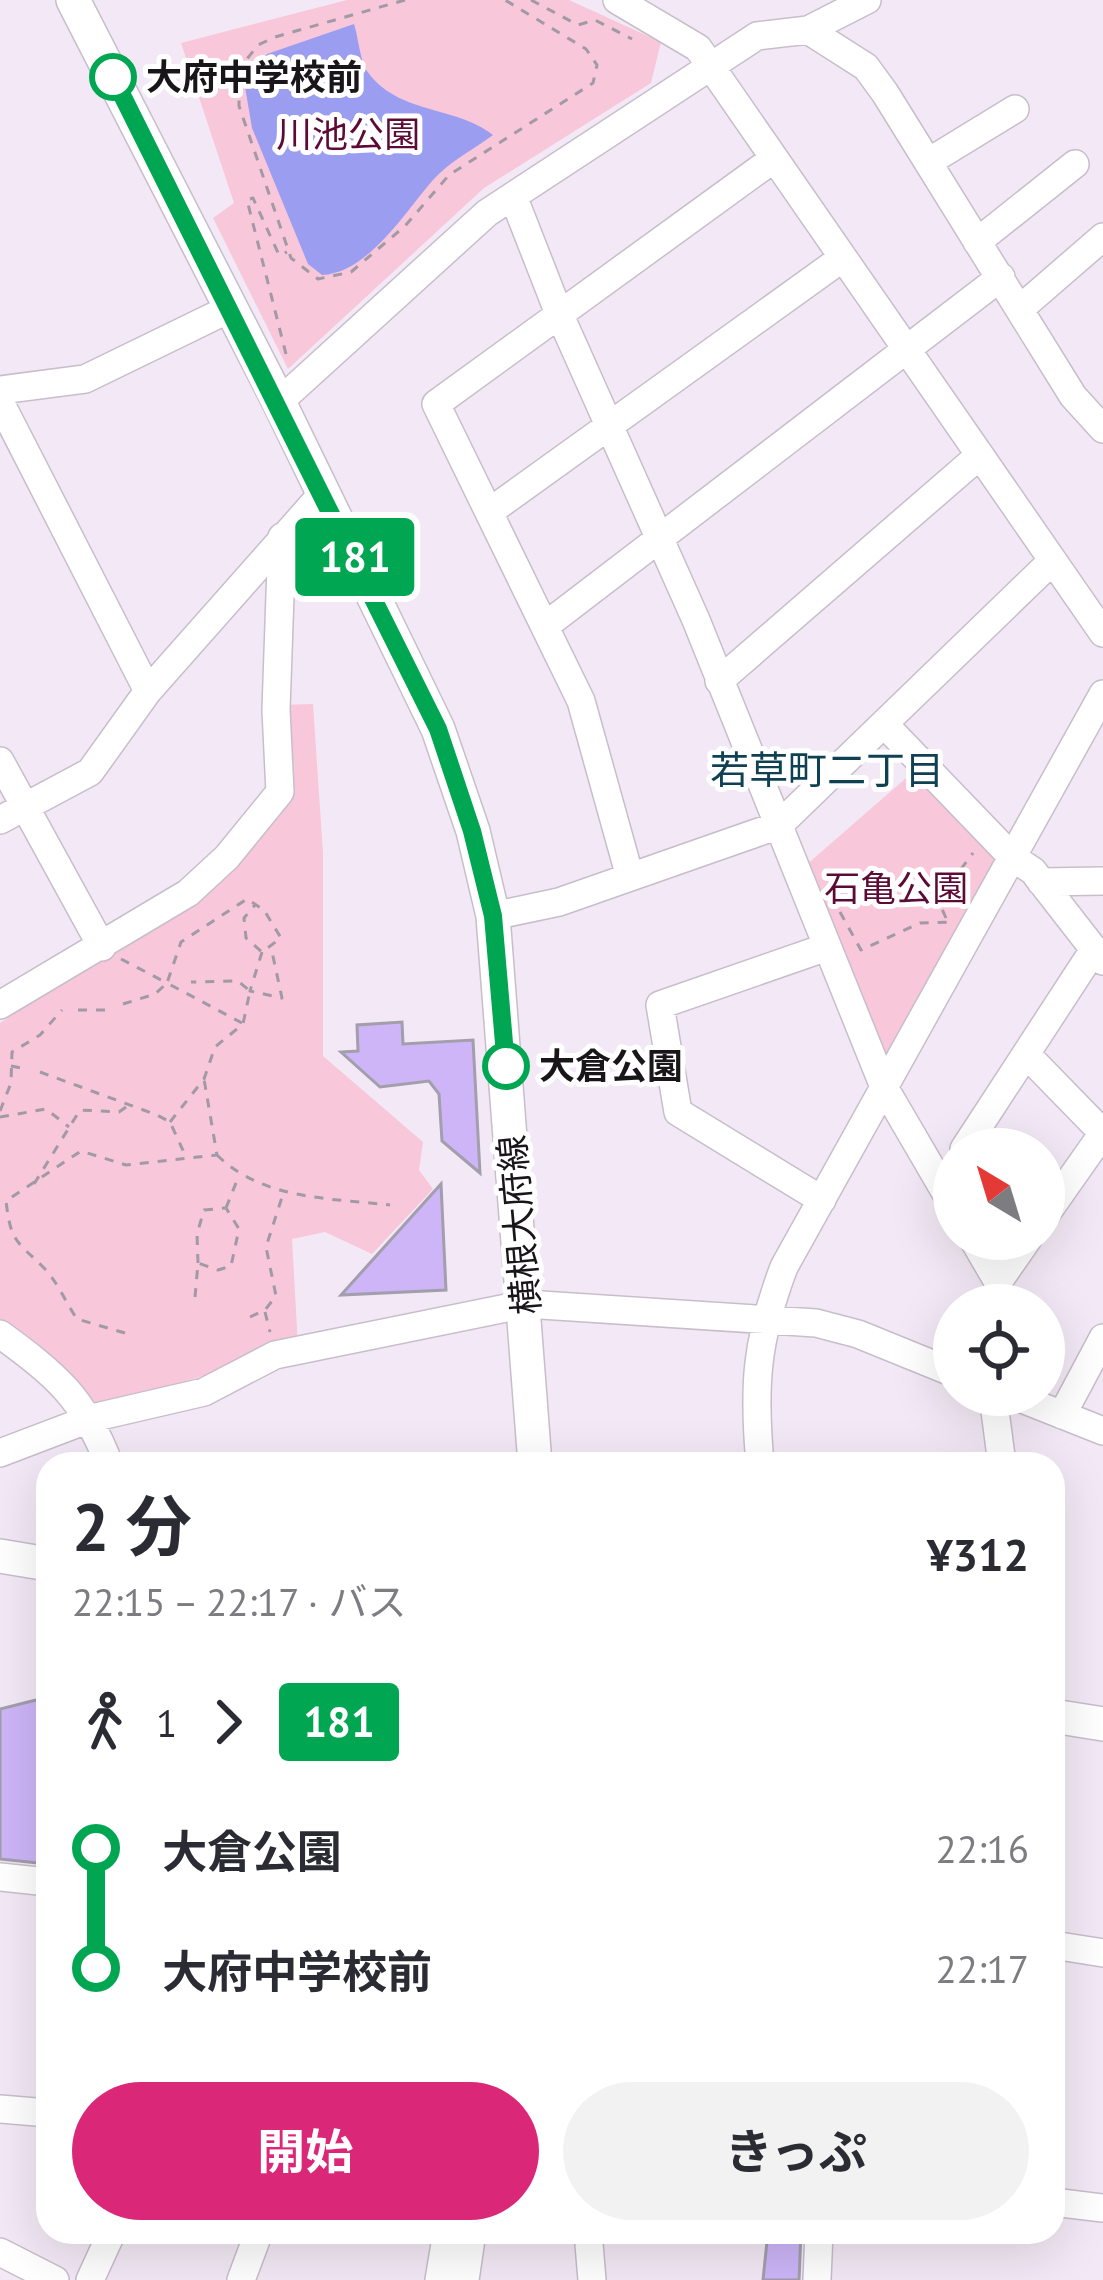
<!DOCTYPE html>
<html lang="ja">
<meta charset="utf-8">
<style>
:root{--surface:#fff;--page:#f2f2f3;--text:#2b2b33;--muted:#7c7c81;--accent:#db2777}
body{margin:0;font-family:"PT Sans","Noto Sans JP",sans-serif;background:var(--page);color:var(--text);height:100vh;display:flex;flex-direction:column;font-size:45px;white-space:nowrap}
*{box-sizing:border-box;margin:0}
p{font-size:39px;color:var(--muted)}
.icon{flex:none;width:66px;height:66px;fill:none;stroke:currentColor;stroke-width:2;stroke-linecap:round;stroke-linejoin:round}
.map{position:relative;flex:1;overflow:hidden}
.sheet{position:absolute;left:36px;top:1452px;width:1029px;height:792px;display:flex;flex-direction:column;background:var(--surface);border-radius:36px;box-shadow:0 12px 48px #0002}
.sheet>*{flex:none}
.badge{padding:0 24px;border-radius:9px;font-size:42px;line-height:78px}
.needle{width:78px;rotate:322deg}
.fabs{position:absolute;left:933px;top:1128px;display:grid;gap:24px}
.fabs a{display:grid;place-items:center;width:132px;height:132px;border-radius:50%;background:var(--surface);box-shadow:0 12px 48px #0002;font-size:60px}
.map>.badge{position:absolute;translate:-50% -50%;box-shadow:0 0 0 6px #fff}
.legs{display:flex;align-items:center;gap:18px;height:132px;padding:0 36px;font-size:39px}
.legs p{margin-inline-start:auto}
.overview{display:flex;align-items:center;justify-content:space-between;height:204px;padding:0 36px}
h1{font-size:66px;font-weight:700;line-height:90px}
.action{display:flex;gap:24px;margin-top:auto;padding:24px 36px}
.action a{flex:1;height:138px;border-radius:72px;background:var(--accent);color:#fff;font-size:48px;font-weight:700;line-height:138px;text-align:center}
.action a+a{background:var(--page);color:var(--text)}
ul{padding:0 36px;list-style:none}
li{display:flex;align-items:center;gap:42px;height:120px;font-size:45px}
li i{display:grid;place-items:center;width:18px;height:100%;margin:0 15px;background:currentColor}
li i::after{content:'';width:30px;height:30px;margin:-15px;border:9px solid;border-radius:50%;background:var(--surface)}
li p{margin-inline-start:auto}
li:first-child i{background:linear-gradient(#0000 50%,currentColor 0)}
li:last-child i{background:linear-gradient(currentColor 50%,#0000 0)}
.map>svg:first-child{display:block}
.green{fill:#f8c7d9}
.water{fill:#9b9df0}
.building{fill:#cdb5f8;stroke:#a29eac;stroke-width:3}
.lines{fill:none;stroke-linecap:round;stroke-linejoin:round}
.minor-casing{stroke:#c8becb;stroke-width:30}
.major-casing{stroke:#c8becb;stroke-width:36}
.path{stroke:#a19aa4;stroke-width:3;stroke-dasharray:9 9;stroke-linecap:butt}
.minor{stroke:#fff;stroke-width:27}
.major{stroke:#fff;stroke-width:33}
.line-1-casing{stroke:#fff;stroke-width:27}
.line-1{stroke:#00a651;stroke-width:18}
.stop-1-dot{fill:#fff;stroke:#00a651;stroke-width:6}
.labels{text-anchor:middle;stroke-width:10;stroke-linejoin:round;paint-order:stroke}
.stop-label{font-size:36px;font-weight:bold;fill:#19161a;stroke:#fff;text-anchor:start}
.park-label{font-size:36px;fill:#5d0b36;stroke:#fff}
.street-label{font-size:36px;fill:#19161a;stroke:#fff}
.neighbourhood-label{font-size:39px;fill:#0f4153;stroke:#fff}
</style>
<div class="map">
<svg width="1103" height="2280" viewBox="0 0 1103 2280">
<rect width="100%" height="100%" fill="#f3e9f6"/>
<!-- green -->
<path class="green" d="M 347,0 L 569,0 L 661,42 L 651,83 L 484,188 L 288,369 L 213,218 L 234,203 L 181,43 Z
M 313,704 L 323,853 L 323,1056 L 423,1142 L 419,1170 L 433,1189 L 372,1254 L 325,1232 L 292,1239 L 298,1347 L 100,1407 L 62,1370 L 0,1325 L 0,1023 L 114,949 L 295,794 L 282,705 Z
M 913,772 L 1001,855 L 892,1053 L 884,1052 L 805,866 Z"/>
<!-- water -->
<path class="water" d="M 354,24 C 358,36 360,60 367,71 C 398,115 455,105 493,135 C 474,149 449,162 433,180 C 405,212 368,273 322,275 L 308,264 L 252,128 L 244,81 L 267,54 Z"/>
<!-- building -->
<path class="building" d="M 402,1022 L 403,1044 L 473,1040 L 480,1173 L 442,1141 L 439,1094 L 429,1081 L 380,1087 L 341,1052 L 358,1051 L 357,1025 Z
M 441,1184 L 446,1290 L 341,1295 Z
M 48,1697 L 48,1864 L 0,1859 L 0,1709 Z
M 768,2232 L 801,2232 L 799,2280 L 763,2280 Z"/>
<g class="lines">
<defs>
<path id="minor" d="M 617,0 L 698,48 L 1103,633
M 808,30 L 866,67 L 885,93 L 1073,396 L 1103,429
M 930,161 L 1015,109
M 513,196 L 558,311 L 696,620 L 884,1087 L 954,1207
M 977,242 L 1075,164
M 1021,308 L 1103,237
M 0,390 L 85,379 L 231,308
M 0,402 L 148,691
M 279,402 L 487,213 L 757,36 L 808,30 L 867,0
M 492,510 L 841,259
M 545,626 L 1001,277
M 719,681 L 980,455
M 885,725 L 1012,857 L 1033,871 L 1103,961
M 0,761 L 102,947
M 0,820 L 90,772 L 148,691 L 323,493
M 630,877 L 581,701 L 436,404 L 772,160
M 1041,882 L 1103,881
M 493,916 L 559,902 L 779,825 L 1052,561
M 0,1005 L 188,893 L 227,857 L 280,792 L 276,710 L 282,537
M 1026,1054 L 1103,1133
M 964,1149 L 1093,951
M 822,1200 L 678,1112 L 660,1005 L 824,948
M 1044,1217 L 1103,1133
M 973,1239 L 998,1282 L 1001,1305
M 998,1282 L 1028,1239
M 0,1334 C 56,1375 84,1398 109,1464
M 1012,1395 L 1103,1431
M 1062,1415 L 1103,1338
M 0,1453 L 92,1418 L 204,1392 L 275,1355 L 526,1304 L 816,1323 L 858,1334 L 954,1373
M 760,1464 C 753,1386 756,1341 784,1267 L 1103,694
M 1002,1464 L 995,1411 L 1007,1395
M 0,1877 L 48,1882
M 1053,1945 L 1103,1953
M 0,2109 L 48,2113
M 1053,2202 L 1103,2208
M 588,2232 L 592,2280
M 0,2252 L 55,2280
M 90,2280 L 112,2232
M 241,2280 L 259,2232
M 439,2280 L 447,2232
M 465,2280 L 472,2232
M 817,2280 L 819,2232"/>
<path id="major" d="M 73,0 L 279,402 L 438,729 L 473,831 L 493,916 L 535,1464
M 0,1556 L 48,1564
M 1053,1716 L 1103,1724"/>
</defs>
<!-- minor casing -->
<use href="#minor" class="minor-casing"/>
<!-- major casing -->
<use href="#major" class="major-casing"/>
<!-- path -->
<path class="path" d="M 405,0 L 275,37 L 258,45 L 239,69 L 239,106 L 291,258 L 318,279 L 351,272 L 405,226 L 449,175 L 593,83 L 597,65 L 586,49 L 505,0
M 531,0 L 578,25 L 595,20 L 632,39
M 286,354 L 247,200 L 253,198 L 279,255 L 287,252
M 840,912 L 861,950 L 920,923 L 951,922
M 946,918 L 942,909 L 955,877 L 973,853
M 262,952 L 250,991 L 282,998 L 271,947
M 121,959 L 167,983 L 181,942 L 247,899 L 264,910 L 281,938 L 262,952 L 246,938 L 244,918 L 255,905
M 123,1004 L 155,994 L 167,983 L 242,1023
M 78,1010 L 106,1010
M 11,1066 L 27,1069
M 40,1072 L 157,1115 L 170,1122 L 186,1157
M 0,1111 L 11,1083 L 12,1052 L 40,1035 L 62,1010
M 0,1117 L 46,1109 L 69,1127
M 170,1122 L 204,1079 L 215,1047 L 243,1024 L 250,991 L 238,981 L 191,982
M 217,1155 C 263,1200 329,1198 390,1205
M 34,1184 L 80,1110 L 119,1112 L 126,1107
M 226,1208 L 238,1178
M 198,1263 L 197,1234 L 204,1210 L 225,1208
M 195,1297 L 198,1263 L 218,1270 L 231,1266 L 239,1229 L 226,1208
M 265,1312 L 270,1332
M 250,1317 L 265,1310 L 276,1296 L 266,1247 L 283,1194
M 125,1333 L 77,1319 C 66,1303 57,1281 44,1268 C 16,1240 11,1243 6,1201 L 81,1151 L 126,1165 L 217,1155 L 204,1079"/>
<!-- minor -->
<use href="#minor" class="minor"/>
<!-- major -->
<use href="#major" class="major"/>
</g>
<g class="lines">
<defs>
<path id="line-1" d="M 113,77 L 438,729 L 472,831 L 493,916 L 506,1066"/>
</defs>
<!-- line-1 casing -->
<use href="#line-1" class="line-1-casing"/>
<!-- line-1 -->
<use href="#line-1" class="line-1"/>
</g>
<!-- markers -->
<g class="stop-1-dot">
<circle cx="113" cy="77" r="21"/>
<circle cx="506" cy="1066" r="21"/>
</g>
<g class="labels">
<!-- stop labels -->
<g class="stop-label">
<text x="146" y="90">大府中学校前</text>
<text x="539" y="1079">大倉公園</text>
</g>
<!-- park labels -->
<g class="park-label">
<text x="348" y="147">川池公園</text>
<text x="896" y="901">石亀公園</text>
</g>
<!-- street labels -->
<g class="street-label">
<text transform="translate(519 1225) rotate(-95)" y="13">横根大府線</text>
</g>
<!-- neighbourhood labels -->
<g class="neighbourhood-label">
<text x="827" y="784">若草町二丁目</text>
</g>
</g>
</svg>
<div class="fabs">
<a><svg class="needle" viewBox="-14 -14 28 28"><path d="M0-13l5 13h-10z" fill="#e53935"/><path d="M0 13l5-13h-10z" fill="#7c7c81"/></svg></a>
<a><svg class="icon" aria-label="locate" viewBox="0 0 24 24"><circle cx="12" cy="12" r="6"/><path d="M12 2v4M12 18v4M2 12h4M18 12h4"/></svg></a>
</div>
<b class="badge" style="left:355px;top:557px;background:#00a651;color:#fff">181</b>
<section class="sheet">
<div class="overview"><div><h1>2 分</h1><p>22:15 – 22:17 · バス</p></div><b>¥312</b></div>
<div class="legs"><svg class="icon" aria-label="walk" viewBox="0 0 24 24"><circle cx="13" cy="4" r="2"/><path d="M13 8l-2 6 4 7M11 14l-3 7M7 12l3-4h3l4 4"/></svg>1<svg class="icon" aria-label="forward" viewBox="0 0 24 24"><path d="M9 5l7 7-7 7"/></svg><b class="badge" style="background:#00a651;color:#fff">181</b></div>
<ul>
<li><i style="color:#00a651"></i><b>大倉公園</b><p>22:16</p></li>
<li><i style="color:#00a651"></i><b>大府中学校前</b><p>22:17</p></li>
</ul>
<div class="action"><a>開始</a><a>きっぷ</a></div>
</section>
</div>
